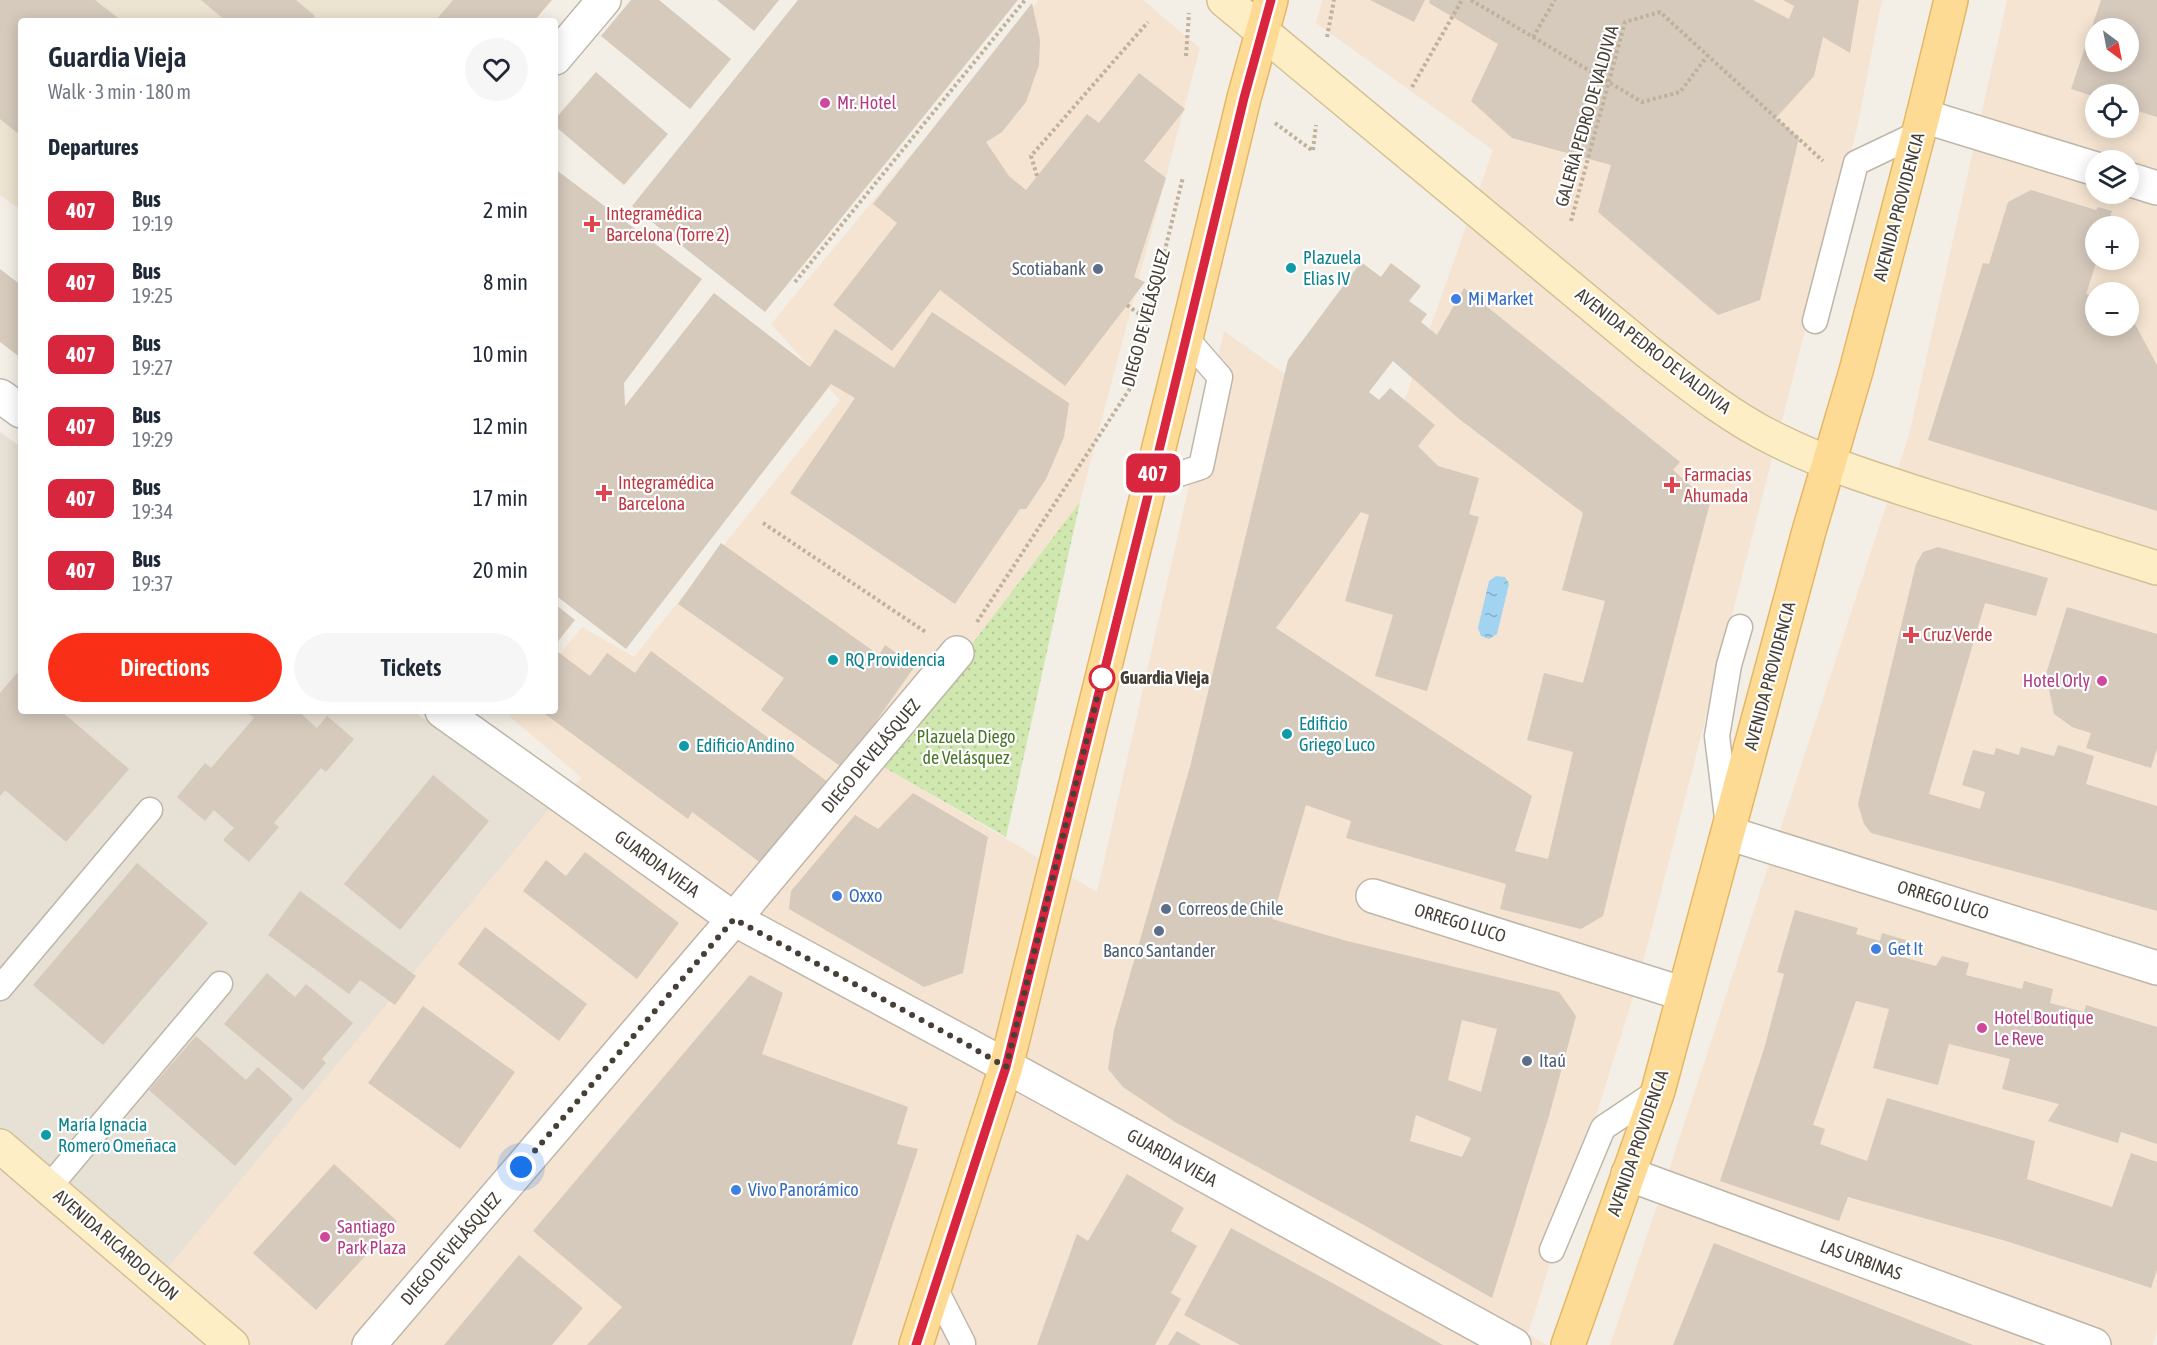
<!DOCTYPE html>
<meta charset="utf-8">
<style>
:root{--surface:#fff;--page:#f6f6f7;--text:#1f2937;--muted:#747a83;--accent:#f93017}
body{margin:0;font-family:"Asap Condensed",sans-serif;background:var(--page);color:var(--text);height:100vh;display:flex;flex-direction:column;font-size:22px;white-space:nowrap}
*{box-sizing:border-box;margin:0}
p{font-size:20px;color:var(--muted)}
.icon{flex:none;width:33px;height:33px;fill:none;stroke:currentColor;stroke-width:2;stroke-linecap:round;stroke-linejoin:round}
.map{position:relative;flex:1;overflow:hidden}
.drawer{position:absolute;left:18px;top:18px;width:540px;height:696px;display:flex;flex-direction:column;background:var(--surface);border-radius:6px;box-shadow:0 3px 15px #0003}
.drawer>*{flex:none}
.badge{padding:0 12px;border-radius:9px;font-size:21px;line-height:39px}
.needle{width:39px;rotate:148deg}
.controls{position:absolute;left:2085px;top:18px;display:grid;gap:12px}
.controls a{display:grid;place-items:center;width:54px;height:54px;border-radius:50%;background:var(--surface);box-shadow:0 3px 15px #0003;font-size:30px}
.you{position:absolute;width:30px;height:30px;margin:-15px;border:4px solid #fff;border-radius:50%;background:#1a73e8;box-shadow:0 0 0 9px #1a73e833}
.map>.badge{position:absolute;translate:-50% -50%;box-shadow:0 0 0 3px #fff}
h2{padding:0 30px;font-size:22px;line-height:54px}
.round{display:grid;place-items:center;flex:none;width:63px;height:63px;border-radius:32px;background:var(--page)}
.headline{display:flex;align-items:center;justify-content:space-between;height:102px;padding:0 30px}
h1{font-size:28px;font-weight:600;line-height:45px}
.primary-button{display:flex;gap:12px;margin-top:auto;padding:12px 30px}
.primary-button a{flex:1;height:69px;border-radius:36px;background:var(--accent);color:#fff;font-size:24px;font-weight:600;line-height:69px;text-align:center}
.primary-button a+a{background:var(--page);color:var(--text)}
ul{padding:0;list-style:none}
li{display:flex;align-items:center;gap:18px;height:72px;padding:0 30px}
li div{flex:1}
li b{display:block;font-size:22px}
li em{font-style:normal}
li .badge{min-width:66px;font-weight:700;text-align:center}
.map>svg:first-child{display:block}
.residential{fill:#e7e0d4}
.commercial{fill:#f5e4d1;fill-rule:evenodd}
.education{fill:#ece3d0}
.park{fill:url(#park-dots)}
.water{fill:url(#water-ripples)}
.building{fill:#d5cabc;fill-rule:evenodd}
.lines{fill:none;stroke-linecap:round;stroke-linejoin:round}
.lane-casing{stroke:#beb6a9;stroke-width:27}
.street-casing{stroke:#beb6a9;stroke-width:36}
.secondary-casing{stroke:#d3c096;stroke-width:36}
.primary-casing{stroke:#e3b764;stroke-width:36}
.path{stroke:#c0b19a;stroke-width:4;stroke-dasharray:3 3;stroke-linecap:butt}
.lane{stroke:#fff;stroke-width:24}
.street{stroke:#fff;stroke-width:33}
.secondary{stroke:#feeec5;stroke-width:33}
.primary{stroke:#fedb95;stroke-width:33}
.line-casing{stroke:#fff;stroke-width:14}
.line{stroke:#d7263d;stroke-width:9}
.walk{stroke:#463f35;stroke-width:6;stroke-dasharray:0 10.8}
.hotel-dot{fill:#d1479c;stroke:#fff;stroke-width:2}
.health-dot{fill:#e0444e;stroke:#fff;stroke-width:2}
.culture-dot{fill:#0f9aa8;stroke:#fff;stroke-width:2}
.service-dot{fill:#5c6f8a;stroke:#fff;stroke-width:2}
.shop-dot{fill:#3f7fe0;stroke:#fff;stroke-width:2}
.stop-dot{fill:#fff;stroke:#d7263d;stroke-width:3}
.labels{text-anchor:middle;stroke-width:4.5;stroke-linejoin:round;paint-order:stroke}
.hotel-label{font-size:18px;fill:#b23c85;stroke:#fff;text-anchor:start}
.street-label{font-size:18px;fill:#463f35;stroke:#fff}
.health-label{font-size:18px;fill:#be3a42;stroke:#fff;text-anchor:start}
.culture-label{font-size:18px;fill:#0d838f;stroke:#fff;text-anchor:start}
.service-label{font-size:18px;fill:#4e5e75;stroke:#fff;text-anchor:start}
.shop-label{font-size:18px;fill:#366cbe;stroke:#fff;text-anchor:start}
.stop-label{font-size:18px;font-weight:bold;fill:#463f35;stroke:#fff;text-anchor:start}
.park-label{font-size:18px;fill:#4a7729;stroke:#fff}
</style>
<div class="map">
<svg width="2157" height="1345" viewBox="0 0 2157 1345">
<defs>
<pattern id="park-dots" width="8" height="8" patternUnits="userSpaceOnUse" patternTransform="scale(1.5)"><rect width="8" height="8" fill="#d0e7af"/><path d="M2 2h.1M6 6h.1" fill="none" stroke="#b4c797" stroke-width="1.8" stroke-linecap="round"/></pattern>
<pattern id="water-ripples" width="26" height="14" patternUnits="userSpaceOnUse" patternTransform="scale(1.5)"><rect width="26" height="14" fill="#a2d3f0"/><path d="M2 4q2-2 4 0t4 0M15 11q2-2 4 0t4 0" fill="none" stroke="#86adc3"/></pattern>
</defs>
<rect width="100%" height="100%" fill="#f3efe6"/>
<!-- residential -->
<path class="residential" d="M 0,432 L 21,447 L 21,711 L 413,711 L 551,807 L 164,1273 L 0,1131 Z"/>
<!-- commercial -->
<path class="commercial" d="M 1039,0 L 1143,0 L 1200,48 L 1080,502 L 880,765 L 1097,892 L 1224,331 L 1388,447 L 1493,150 L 1316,23 L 1322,0 L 1882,0 L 1857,128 L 1639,978 L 1528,1334 L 1547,1345 L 0,1345 L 0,1131 L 164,1272 L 551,807 L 582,778 L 509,716 L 513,711 L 555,711 L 555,660 L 582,627 L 634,657 L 840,400 L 771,324 Z
M 2007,0 L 2157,0 L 2157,1330 L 2153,1345 L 2050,1345 L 2035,1339 L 2033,1345 L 1610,1345 L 1668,1173 L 1909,435 ZM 2096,28 L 2128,28 L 2128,62 L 2096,62 ZM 2096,94 L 2128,94 L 2128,128 L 2096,128 ZM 2096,160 L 2128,160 L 2128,194 L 2096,194 ZM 2096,226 L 2128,226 L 2128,260 L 2096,260 ZM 2096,292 L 2128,292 L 2128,326 L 2096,326 Z"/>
<!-- education -->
<path class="education" d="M 0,0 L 453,0 L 435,21 L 21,21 L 21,210 L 0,195 Z"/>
<!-- park -->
<path class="park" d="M 1080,502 L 1006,837 L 880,765 Z"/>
<!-- water -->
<path class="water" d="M 1496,576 L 1505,577 L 1509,584 L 1497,634 L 1489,639 L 1481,636 L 1478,628 L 1489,581 Z"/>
<!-- building -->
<path class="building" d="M 0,0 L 95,0 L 122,21 L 21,21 L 21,136 L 0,119 Z
M 201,0 L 296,0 L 315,16 L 311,21 L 226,21 Z
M 453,0 L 552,0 L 534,21 L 435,21 Z
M 631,0 L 659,0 L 731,59 L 690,109 L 601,36 Z
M 717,0 L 779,0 L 754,31 Z
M 798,0 L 1018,0 L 765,312 L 632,206 Z
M 1370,0 L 1425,0 L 1414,22 Z
M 1430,0 L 1753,0 L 1789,19 L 1794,6 L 1783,0 L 1859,0 L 1850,53 L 1823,37 L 1814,76 L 1776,118 L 1799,138 L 1760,300 L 1718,315 L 1598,212 L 1611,165 L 1512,138 L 1471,101 L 1498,44 L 1429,3 Z
M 2101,0 L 2157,0 L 2157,117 L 2128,108 L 2128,94 L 2096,94 L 2096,97 L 2071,89 ZM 2096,28 L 2128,28 L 2128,62 L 2096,62 Z
M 1032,3 L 1040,40 L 1039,65 L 1026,102 L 1002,132 L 986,142 L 1009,176 L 1026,190 L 1087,114 L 1099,123 L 1139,73 L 1185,109 L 1144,161 L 1166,178 L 1134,277 L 1145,282 L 1065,386 L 940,290 L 892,351 L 833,305 L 897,223 L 873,204 Z
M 596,72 L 668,134 L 624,185 L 555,126 L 555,119 Z
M 555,169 L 702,279 L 624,383 L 625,406 L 714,293 L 810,367 L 835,329 L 894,368 L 932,312 L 1069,403 L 1064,437 L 1046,479 L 1026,509 L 1020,509 L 955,604 L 790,493 L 855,398 L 831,384 L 626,649 L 555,595 Z
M 2031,190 L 2096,210 L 2098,207 L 2112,211 L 2107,226 L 2096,226 L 2096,260 L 2097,260 L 2086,294 L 2096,297 L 2096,326 L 2128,326 L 2128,311 L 2157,365 L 2157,511 L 1928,440 L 1983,263 L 1989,264 L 2008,202 Z
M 1361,262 L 1381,277 L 1391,263 L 1421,286 L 1409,301 L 1427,314 L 1421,322 L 1437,335 L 1464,288 L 1680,462 L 1673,470 L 1710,503 L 1624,830 L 1603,916 L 1581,929 L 1500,909 L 1506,884 L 1346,838 L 1351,821 L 1306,805 L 1272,919 L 1347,941 L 1559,992 L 1576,1016 L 1549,1116 L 1492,1298 L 1364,1225 L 1175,1122 L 1123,1087 L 1108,1069 L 1114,1030 L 1190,767 L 1288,360 ZM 1393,361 L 1458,418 L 1583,513 L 1562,590 L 1605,601 L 1583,683 L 1544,673 L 1527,740 L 1573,752 L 1548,859 L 1515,851 L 1532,796 L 1276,628 L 1361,512 L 1369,515 L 1345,601 L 1393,615 L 1375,676 L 1427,691 L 1479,517 L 1469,514 L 1479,478 L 1438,466 L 1418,446 L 1435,425 L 1390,388 L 1379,400 L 1369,392 ZM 1462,1020 L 1497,1029 L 1481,1092 L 1448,1080 ZM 1416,1115 L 1471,1138 L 1462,1157 L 1410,1141 Z
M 0,269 L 21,285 L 21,358 L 0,342 Z
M 721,543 L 879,655 L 885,645 L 915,666 L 843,768 L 761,710 L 784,678 L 678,604 Z
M 1938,547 L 2048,578 L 2036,616 L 1985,603 L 1929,794 L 1980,809 L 1985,792 L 1962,785 L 1973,750 L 1994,755 L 1996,748 L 2019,755 L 2021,747 L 2054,756 L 2058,745 L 2094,756 L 2086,784 L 2157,806 L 2157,911 L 2055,882 L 1871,833 L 1864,824 L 1858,804 L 1916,564 L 1923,552 Z
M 555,604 L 575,620 L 555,645 Z
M 2067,607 L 2157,634 L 2157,749 L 2151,768 L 2086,748 L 2091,733 L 2072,727 L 2054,714 L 2046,674 Z
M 651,651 L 828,782 L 765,866 L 692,812 L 688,819 L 541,711 L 555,711 L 555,656 L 558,652 L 590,676 L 607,653 L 635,673 Z
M 17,673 L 21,676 L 21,711 L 61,711 L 129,769 L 66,842 L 5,790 L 0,796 L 0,693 Z
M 249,711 L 298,711 L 317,728 L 327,716 L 354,739 L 326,772 L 321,768 L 274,823 L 279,827 L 249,862 L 223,840 L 234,828 L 214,810 L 205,821 L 177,797 L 205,763 L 211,768 L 254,718 L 248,713 Z
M 433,775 L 489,821 L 400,930 L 344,884 Z
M 913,793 L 988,837 L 963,973 L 924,987 L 789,909 L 791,891 L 855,815 L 878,829 Z
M 585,852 L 679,923 L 637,979 L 523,891 L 546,860 L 566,876 Z
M 137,863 L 208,923 L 103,1045 L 33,985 Z
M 300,891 L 416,976 L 395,1005 L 360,980 L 349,994 L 268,935 Z
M 1795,910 L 1858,928 L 1856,934 L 1880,941 L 1882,933 L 1906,940 L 1902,957 L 1936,966 L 1942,956 L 1969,963 L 1966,975 L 2022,989 L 2024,981 L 2053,989 L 2050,1003 L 2084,1012 L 2086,1005 L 2157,1027 L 2157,1144 L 2121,1132 L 2118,1143 L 2048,1121 L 2059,1104 L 2002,1089 L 2010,1059 L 1949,1044 L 1938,1085 L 1873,1068 L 1889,1009 L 1856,1001 L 1813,1125 L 1825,1129 L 1820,1144 L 1867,1161 L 1887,1098 L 2035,1141 L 2027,1179 L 2112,1207 L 2131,1153 L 2157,1162 L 2157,1270 L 2151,1288 L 2006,1241 L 1848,1197 L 1839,1221 L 1720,1181 L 1764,1049 L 1784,974 L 1777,972 Z
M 485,927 L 587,1004 L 559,1041 L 458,964 Z
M 267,973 L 295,997 L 306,984 L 353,1023 L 322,1059 L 326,1063 L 303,1090 L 224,1024 Z
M 750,975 L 783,993 L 762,1054 L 908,1107 L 897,1144 L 918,1149 L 852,1345 L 587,1345 L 622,1307 L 533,1231 Z
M 423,1006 L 515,1072 L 460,1149 L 368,1083 Z
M 196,1036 L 246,1080 L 258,1067 L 293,1099 L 235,1166 L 149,1090 Z
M 334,1164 L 397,1221 L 316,1310 L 253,1253 Z
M 1127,1174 L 1184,1208 L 1171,1231 L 1197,1246 L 1171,1293 L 1181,1299 L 1155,1345 L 1037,1345 L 1077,1234 L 1088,1241 Z
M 1231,1228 L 1336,1285 L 1443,1345 L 1240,1345 L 1184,1315 Z
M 1714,1243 L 1973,1345 L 1673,1345 Z
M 519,1255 L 583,1308 L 552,1345 L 444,1345 Z
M 1177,1331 L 1201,1345 L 1168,1345 Z"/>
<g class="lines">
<defs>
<path id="lane" d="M 1815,321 L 1856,163 L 1919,133
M 1151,483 L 1201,467 L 1220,377 L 1186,338
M 1727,818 L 1717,736 L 1729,665 L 1740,627
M 0,988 L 150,810
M 49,1187 L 220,984
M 1552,1250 L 1603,1128 L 1658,1091
M 935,1288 L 963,1343 L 962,1345"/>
<path id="street" d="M 555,58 L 604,0
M 1923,116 L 2096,169
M 2128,179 L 2157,188
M 0,396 L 21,411
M 442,711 L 734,919 L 964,1043 L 1514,1345
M 1728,833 L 2157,968
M 1373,896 L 1684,994
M 1628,1174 L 2094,1345
M 369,1345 L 734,919 L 957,653"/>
<path id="secondary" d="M 1224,0 L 1648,352 C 1689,384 1731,418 1779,441 C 1825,464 1874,479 1923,495 C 2001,520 2079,544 2157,568
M 0,1146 L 232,1345"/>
<path id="primary" d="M 916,1345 L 1006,1067 L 1186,338 L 1244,98 L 1271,0
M 1568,1345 L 1658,1091 L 1809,531 L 1856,371 L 1923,116 L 1951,0"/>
</defs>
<!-- lane casing -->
<use href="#lane" class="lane-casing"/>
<!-- street casing -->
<use href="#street" class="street-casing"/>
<!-- secondary casing -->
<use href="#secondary" class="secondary-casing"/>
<!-- primary casing -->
<use href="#primary" class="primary-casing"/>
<!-- path -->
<path class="path" d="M 1471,0 L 1533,37 L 1555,0
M 1327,37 L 1334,0
M 1533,37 L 1642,102 L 1680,92 L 1708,55
M 1186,56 L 1189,13
M 1412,87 L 1462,0
M 1275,123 L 1313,151
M 1313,150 L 1316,125
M 1037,176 L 1031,156 L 1148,22
M 1571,221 L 1625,22 L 1660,12 L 1823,161
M 795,282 L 1025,0
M 1127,305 L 1147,320
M 763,523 L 927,633
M 977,622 L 1131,387 L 1183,177"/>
<!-- lane -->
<use href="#lane" class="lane"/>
<!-- street -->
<use href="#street" class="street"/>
<!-- secondary -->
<use href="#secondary" class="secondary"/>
<!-- primary -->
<use href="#primary" class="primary"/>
</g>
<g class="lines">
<defs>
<path id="line" d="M 916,1345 L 1006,1067 L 1156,463 L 1244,98 L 1271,0"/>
</defs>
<!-- line casing -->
<use href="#line" class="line-casing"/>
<!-- line -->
<use href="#line" class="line"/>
<!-- walk -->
<path class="walk" d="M 521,1167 L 734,919 L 964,1043 L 1006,1067 L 1102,678"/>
</g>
<!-- markers -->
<g class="hotel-dot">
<circle cx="825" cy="103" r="6"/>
<circle cx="2102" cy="681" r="6"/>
<circle cx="1982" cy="1028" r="6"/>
<circle cx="325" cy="1237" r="6"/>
</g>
<g class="health-dot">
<path d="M589 215h6v6h6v6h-6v6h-6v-6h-6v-6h6z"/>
<path d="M1669 476h6v6h6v6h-6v6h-6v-6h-6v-6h6z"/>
<path d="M601 484h6v6h6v6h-6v6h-6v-6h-6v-6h6z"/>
<path d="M1908 626h6v6h6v6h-6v6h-6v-6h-6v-6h6z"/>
</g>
<g class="culture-dot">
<circle cx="1291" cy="268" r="6"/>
<circle cx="833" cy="660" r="6"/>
<circle cx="1287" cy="734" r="6"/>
<circle cx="684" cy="746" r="6"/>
<circle cx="46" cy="1135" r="6"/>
</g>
<g class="service-dot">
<circle cx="1098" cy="269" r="6"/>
<circle cx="1166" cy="909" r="6"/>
<circle cx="1159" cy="931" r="6"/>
<circle cx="1527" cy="1061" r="6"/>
</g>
<g class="shop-dot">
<circle cx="1456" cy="299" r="6"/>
<circle cx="837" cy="896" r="6"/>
<circle cx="1876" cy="949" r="6"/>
<circle cx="736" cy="1190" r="6"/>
</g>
<circle class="stop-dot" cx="1102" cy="678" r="12"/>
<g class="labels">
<!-- hotel labels -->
<g class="hotel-label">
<text x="837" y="109">Mr. Hotel</text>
<text x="2090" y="687" text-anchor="end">Hotel Orly</text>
<text x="1994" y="1024">Hotel Boutique<tspan x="1994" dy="21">Le Reve</tspan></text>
<text x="337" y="1233">Santiago<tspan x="337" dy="21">Park Plaza</tspan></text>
</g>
<!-- street labels -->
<g class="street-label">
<text transform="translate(1587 116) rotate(-74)" y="6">GALERÍA PEDRO DE VALDIVIA</text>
<text transform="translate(1899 207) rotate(-75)" y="6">AVENIDA PROVIDENCIA</text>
<text transform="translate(1146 318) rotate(-75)" y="6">DIEGO DE VELÁSQUEZ</text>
<text transform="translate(1653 351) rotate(38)" y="6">AVENIDA PEDRO DE VALDIVIA</text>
<text transform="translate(1770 676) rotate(-75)" y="6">AVENIDA PROVIDENCIA</text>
<text transform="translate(871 756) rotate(-50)" y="6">DIEGO DE VELÁSQUEZ</text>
<text transform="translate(657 864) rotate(36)" y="6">GUARDIA VIEJA</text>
<text transform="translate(1943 900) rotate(17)" y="6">ORREGO LUCO</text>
<text transform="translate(1460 923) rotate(17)" y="6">ORREGO LUCO</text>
<text transform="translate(1638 1143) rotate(-71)" y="6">AVENIDA PROVIDENCIA</text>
<text transform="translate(1172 1158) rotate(29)" y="6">GUARDIA VIEJA</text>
<text transform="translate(116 1245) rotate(41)" y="6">AVENIDA RICARDO LYON</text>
<text transform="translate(451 1249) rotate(-49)" y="6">DIEGO DE VELÁSQUEZ</text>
<text transform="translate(1861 1260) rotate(20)" y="6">LAS URBINAS</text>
</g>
<!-- health labels -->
<g class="health-label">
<text x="606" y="220">Integramédica<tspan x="606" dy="21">Barcelona (Torre 2)</tspan></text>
<text x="1684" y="481">Farmacias<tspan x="1684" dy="21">Ahumada</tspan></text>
<text x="618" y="489">Integramédica<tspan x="618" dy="21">Barcelona</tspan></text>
<text x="1923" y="641">Cruz Verde</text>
</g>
<!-- culture labels -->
<g class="culture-label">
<text x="1303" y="264">Plazuela<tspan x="1303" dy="21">Elias IV</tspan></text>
<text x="845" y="666">RQ Providencia</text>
<text x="1299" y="730">Edificio<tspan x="1299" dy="21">Griego Luco</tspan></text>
<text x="696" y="752">Edificio Andino</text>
<text x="58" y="1131">María Ignacia<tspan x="58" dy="21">Romero Omeñaca</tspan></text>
</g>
<!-- service labels -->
<g class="service-label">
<text x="1086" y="275" text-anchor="end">Scotiabank</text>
<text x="1178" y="915">Correos de Chile</text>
<text x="1159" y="957" text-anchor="middle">Banco Santander</text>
<text x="1539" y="1067">Itaú</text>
</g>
<!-- shop labels -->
<g class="shop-label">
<text x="1468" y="305">Mi Market</text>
<text x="849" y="902">Oxxo</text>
<text x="1888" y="955">Get It</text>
<text x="748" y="1196">Vivo Panorámico</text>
</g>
<!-- stop labels -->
<g class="stop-label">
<text x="1120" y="684">Guardia Vieja</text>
</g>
<!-- park labels -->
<g class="park-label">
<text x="966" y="743">Plazuela Diego<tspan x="966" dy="21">de Velásquez</tspan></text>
</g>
</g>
</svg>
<div class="controls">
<a><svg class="needle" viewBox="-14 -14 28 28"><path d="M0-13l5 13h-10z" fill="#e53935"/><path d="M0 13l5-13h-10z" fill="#747a83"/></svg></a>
<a><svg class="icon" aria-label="locate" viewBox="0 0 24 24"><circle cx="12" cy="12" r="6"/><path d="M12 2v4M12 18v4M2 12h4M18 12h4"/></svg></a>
<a><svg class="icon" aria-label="layers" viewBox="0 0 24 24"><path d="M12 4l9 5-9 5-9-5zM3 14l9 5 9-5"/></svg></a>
<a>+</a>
<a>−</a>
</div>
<div class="you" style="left:521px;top:1167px"></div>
<b class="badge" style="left:1153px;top:473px;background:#d7263d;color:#fff">407</b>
<section class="drawer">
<div class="headline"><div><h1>Guardia Vieja</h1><p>Walk · 3 min · 180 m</p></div><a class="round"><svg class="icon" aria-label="heart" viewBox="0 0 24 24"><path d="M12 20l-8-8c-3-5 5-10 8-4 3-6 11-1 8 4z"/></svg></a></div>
<h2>Departures</h2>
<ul>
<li><span class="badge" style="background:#d7263d;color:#fff">407</span><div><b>Bus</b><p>19:19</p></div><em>2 min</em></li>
<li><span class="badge" style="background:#d7263d;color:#fff">407</span><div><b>Bus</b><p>19:25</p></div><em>8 min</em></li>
<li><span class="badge" style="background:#d7263d;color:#fff">407</span><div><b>Bus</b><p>19:27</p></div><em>10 min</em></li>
<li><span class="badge" style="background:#d7263d;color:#fff">407</span><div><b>Bus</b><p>19:29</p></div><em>12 min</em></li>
<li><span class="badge" style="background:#d7263d;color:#fff">407</span><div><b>Bus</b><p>19:34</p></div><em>17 min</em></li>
<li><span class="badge" style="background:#d7263d;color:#fff">407</span><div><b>Bus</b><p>19:37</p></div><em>20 min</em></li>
</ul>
<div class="primary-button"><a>Directions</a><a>Tickets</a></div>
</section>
</div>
